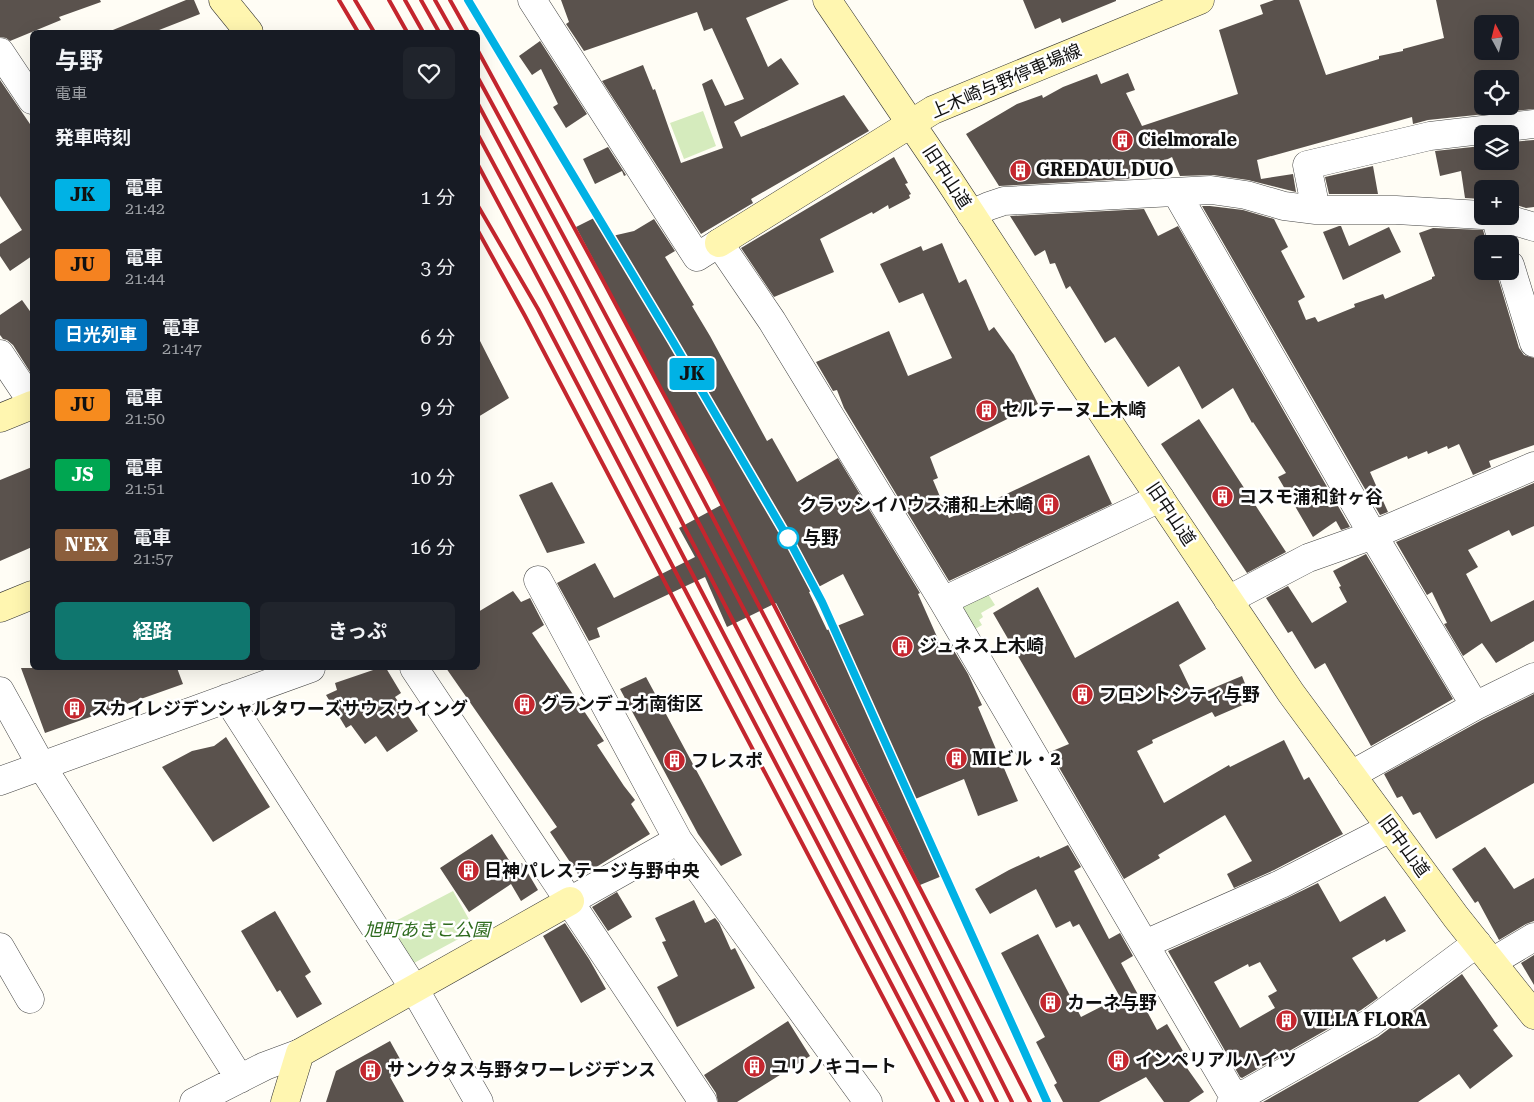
<!DOCTYPE html>
<html lang="ja">
<meta charset="utf-8">
<style>
:root{--surface:#171b24;--page:#20242c;--text:#f1f3f6;--muted:#9ea1a6;--accent:#0f766e}
body{margin:0;font-family:"Roboto Serif","Noto Sans JP",serif;background:var(--page);color:var(--text);height:100vh;display:flex;flex-direction:column;font-size:19px;white-space:nowrap}
*{box-sizing:border-box;margin:0}
p{font-size:16px;color:var(--muted)}
.icon{flex:none;width:28px;height:28px;fill:none;stroke:currentColor;stroke-width:2;stroke-linecap:round;stroke-linejoin:round}
.map{position:relative;flex:1;overflow:hidden}
.details{position:absolute;left:30px;top:30px;width:450px;height:640px;display:flex;flex-direction:column;background:var(--surface);border-radius:8px;box-shadow:0 5px 20px #0002}
.details>*{flex:none}
.badge{padding:0 10px;border-radius:4px;font-size:18px;line-height:32px}
.needle{width:32px;rotate:353deg}
.buttons{position:absolute;left:1474px;top:15px;display:grid;gap:10px}
.buttons a{display:grid;place-items:center;width:45px;height:45px;border-radius:8px;background:var(--surface);box-shadow:0 5px 20px #0002;font-size:25px}
.map>.badge{position:absolute;translate:-50% -50%;box-shadow:0 0 0 2px #fff}
h2{padding:0 25px;font-size:19px;line-height:45px}
.round{display:grid;place-items:center;flex:none;width:52px;height:52px;border-radius:8px;background:var(--page)}
.headline{display:flex;align-items:center;justify-content:space-between;height:85px;padding:0 25px}
h1{font-size:24px;font-weight:700;line-height:38px}
.cta{display:flex;gap:10px;margin-top:auto;padding:10px 25px}
.cta a{flex:1;height:58px;border-radius:8px;background:var(--accent);color:#fff;font-size:20px;font-weight:700;line-height:58px;text-align:center}
.cta a+a{background:var(--page);color:var(--text)}
ul{padding:0;list-style:none}
li{display:flex;align-items:center;gap:15px;height:70px;padding:0 25px}
li div{flex:1}
li b{display:block;font-size:19px}
li em{font-style:normal}
li .badge{min-width:55px;font-weight:700;text-align:center}
.map>svg:first-child{display:block}
.green{fill:#d5ebbd}
.building{fill:#5a524d;fill-rule:evenodd}
.lines{fill:none;stroke-linecap:round;stroke-linejoin:round}
.street-casing{stroke:#444;stroke-width:29}
.secondary-casing{stroke:#333;stroke-width:29}
.street{stroke:#fff;stroke-width:28}
.secondary{stroke:#fff6b0;stroke-width:28}
.rail{stroke:#c4262e;stroke-width:4}
.line-casing{stroke:#fff;stroke-width:11}
.line{stroke:#00b2e5;stroke-width:8}
.stop-dot{fill:#fff;stroke:#00b2e5;stroke-width:2.5}
.labels{text-anchor:middle;stroke-width:5;stroke-linejoin:round;paint-order:stroke}
.street-label{font-size:18px;fill:#111;stroke:#fff}
.poi-label{font-size:18px;font-weight:bold;fill:#111;stroke:#fff;text-anchor:start}
.stop-label{font-size:18px;font-weight:bold;fill:#111;stroke:#fff;text-anchor:start}
.park-label{font-size:18px;font-style:italic;fill:#2f6b1f;stroke:#fff}
</style>
<div class="map">
<svg width="1534" height="1102" viewBox="0 0 1534 1102">
<rect width="100%" height="100%" fill="#fffdf5"/>
<!-- green -->
<path class="green" d="M 703,111 L 716,146 L 684,159 L 670,123 Z
M 984,588 L 995,605 L 981,613 L 983,617 L 979,620 L 982,625 L 970,632 L 959,614 L 962,597 Z
M 453,891 L 475,930 L 414,963 L 405,961 L 386,926 Z"/>
<!-- building -->
<path class="building" d="M 0,0 L 100,0 L 101,2 L 59,17 L 61,20 L 10,41 L 6,38 L 0,37 Z
M 186,0 L 194,0 L 200,14 L 154,32 L 108,32 Z
M 561,0 L 789,0 L 746,18 L 768,67 L 781,58 L 799,84 L 734,122 L 741,137 L 844,95 L 869,131 L 751,199 L 753,203 L 701,234 L 602,81 L 643,65 L 653,90 L 655,89 L 681,163 L 723,148 L 702,84 L 712,79 L 725,106 L 744,99 L 712,28 L 704,31 L 697,12 L 584,51 L 566,24 L 569,22 Z
M 1023,0 L 1116,0 L 1116,1 L 1062,23 L 1060,18 L 1035,29 Z
M 1274,0 L 1299,0 L 1326,75 L 1379,59 L 1379,56 L 1403,51 L 1403,49 L 1444,38 L 1436,0 L 1534,0 L 1534,109 L 1428,120 L 1413,124 L 1412,117 L 1257,160 L 1261,179 L 1293,174 L 1296,192 L 1248,180 L 1213,175 L 1180,176 L 1172,157 L 1128,179 L 999,186 L 966,134 L 1017,104 L 1042,95 L 1043,98 L 1063,87 L 1097,74 L 1101,84 L 1128,73 L 1135,90 L 1126,93 L 1142,126 L 1238,94 L 1219,30 L 1263,14 L 1260,5 ZM 1482,24 L 1510,24 L 1510,51 L 1482,51 ZM 1482,79 L 1510,79 L 1510,106 L 1482,106 Z
M 540,41 L 587,114 L 566,128 L 553,107 L 558,104 L 541,69 L 532,75 L 519,56 Z
M 0,80 L 32,127 L 32,256 L 10,271 L 0,256 L 0,244 L 22,230 L 0,196 Z
M 1534,140 L 1534,207 L 1526,208 L 1510,203 L 1510,189 L 1482,189 L 1482,199 L 1465,198 L 1461,171 L 1440,176 L 1435,151 L 1482,146 L 1482,161 L 1510,161 L 1510,142 Z
M 608,147 L 626,175 L 624,176 L 622,171 L 595,184 L 583,159 Z
M 894,157 L 908,183 L 905,184 L 911,194 L 909,195 L 910,198 L 889,209 L 888,205 L 873,214 L 872,212 L 820,239 L 834,272 L 774,297 L 741,248 Z
M 1373,166 L 1378,194 L 1329,194 L 1325,177 Z
M 1202,206 L 1210,206 L 1243,210 L 1274,219 L 1288,247 L 1281,251 L 1305,297 L 1298,301 L 1306,320 L 1315,317 L 1318,322 L 1355,307 L 1354,304 L 1383,294 L 1385,299 L 1432,279 L 1432,277 L 1435,276 L 1419,233 L 1433,228 L 1483,230 L 1487,244 L 1482,244 L 1482,271 L 1496,271 L 1519,348 L 1524,355 L 1534,358 L 1534,445 L 1489,461 L 1491,467 L 1473,475 L 1459,444 L 1448,449 L 1447,446 L 1428,454 L 1427,451 L 1408,459 L 1407,456 L 1370,472 L 1388,512 L 1380,515 Z
M 1144,209 L 1158,236 L 1178,226 L 1350,527 L 1341,530 L 1336,521 L 1313,537 L 1278,477 L 1286,473 L 1253,422 L 1252,423 L 1233,388 L 1202,409 L 1179,366 L 1148,387 L 1115,337 L 1105,343 L 1070,286 L 1066,289 L 1055,263 L 1050,264 L 1045,250 L 1035,256 L 1010,216 Z
M 596,217 L 608,237 L 634,231 L 654,219 L 675,251 L 665,257 L 694,305 L 692,306 L 710,336 L 767,441 L 772,438 L 797,482 L 838,458 L 920,593 L 918,594 L 942,648 L 950,644 L 968,674 L 982,705 L 978,707 L 1018,801 L 978,816 L 964,779 L 908,802 L 942,876 L 920,885 L 776,603 L 727,627 L 705,577 L 597,628 L 600,637 L 589,641 L 557,583 L 595,563 L 614,598 L 695,557 L 679,528 L 723,504 L 576,227 ZM 843,574 L 864,615 L 827,630 L 809,592 Z
M 1339,226 L 1341,226 L 1349,246 L 1389,227 L 1401,252 L 1343,280 L 1323,232 Z
M 942,243 L 959,283 L 966,279 L 989,331 L 994,327 L 1014,355 L 1038,404 L 930,457 L 938,478 L 933,480 L 949,518 L 976,507 L 977,508 L 1089,455 L 1112,504 L 949,581 L 844,408 L 837,390 L 833,391 L 816,362 L 889,331 L 908,376 L 952,358 L 923,293 L 899,303 L 880,264 L 921,246 L 923,251 Z
M 22,300 L 32,314 L 32,375 L 13,345 L 7,340 L 3,339 L 0,335 L 0,315 Z
M 478,337 L 509,398 L 478,417 Z
M 1199,419 L 1286,552 L 1247,573 L 1161,444 Z
M 32,467 L 32,547 L 0,561 L 0,480 Z
M 552,482 L 585,543 L 547,553 L 519,495 Z
M 1534,483 L 1534,526 L 1512,536 L 1509,530 L 1468,550 L 1478,567 L 1466,574 L 1491,622 L 1534,600 L 1534,641 L 1496,663 L 1482,643 L 1463,656 L 1444,624 L 1447,623 L 1432,592 L 1427,595 L 1396,542 Z
M 1366,554 L 1453,699 L 1371,746 L 1325,663 L 1315,669 L 1292,631 L 1288,633 L 1266,598 L 1288,586 L 1312,623 L 1347,602 L 1339,587 L 1341,586 L 1333,571 Z
M 1038,587 L 1075,658 L 1178,601 L 1206,649 L 1179,665 L 1194,696 L 1242,676 L 1252,701 L 1215,717 L 1212,712 L 1152,740 L 1153,743 L 1137,751 L 1164,803 L 1229,765 L 1230,767 L 1284,740 L 1304,780 L 1309,777 L 1343,834 L 1274,870 L 1234,888 L 1227,874 L 1252,861 L 1225,815 L 1158,855 L 1160,858 L 1124,879 L 1050,752 L 1069,744 L 993,613 Z
M 513,591 L 521,602 L 530,598 L 544,625 L 532,633 L 604,741 L 597,745 L 624,786 L 635,800 L 631,804 L 650,834 L 580,877 L 550,832 L 557,827 L 446,668 L 478,668 L 478,612 Z
M 21,668 L 177,668 L 183,684 L 45,733 Z
M 379,668 L 386,668 L 401,693 L 395,697 L 418,731 L 387,752 L 376,736 L 365,744 L 351,725 L 346,728 L 326,695 L 337,690 L 335,683 Z
M 646,677 L 742,855 L 721,866 L 698,834 L 620,689 Z
M 1534,694 L 1534,783 L 1436,839 L 1420,812 L 1413,815 L 1402,796 L 1397,798 L 1384,774 L 1482,720 Z
M 226,737 L 270,807 L 213,842 L 162,767 L 192,751 L 214,746 Z
M 492,834 L 514,868 L 522,863 L 538,890 L 521,901 L 511,884 L 469,912 L 440,868 Z
M 1068,845 L 1081,867 L 1074,871 L 1109,939 L 1120,933 L 1133,956 L 1121,963 L 1157,1030 L 1167,1024 L 1183,1051 L 1177,1054 L 1204,1092 L 1189,1102 L 1164,1102 L 1146,1077 L 1099,1102 L 1063,1102 L 1054,1085 L 1057,1083 L 1036,1042 L 1045,1037 L 1001,953 L 1038,934 L 1081,1017 L 1120,997 L 1079,924 L 1073,927 L 1070,921 L 1056,928 L 1036,889 L 990,914 L 975,889 L 1009,870 L 1039,856 L 1040,858 Z
M 1485,847 L 1514,889 L 1534,878 L 1534,921 L 1526,924 L 1499,940 L 1478,901 L 1475,903 L 1452,869 Z
M 1318,883 L 1340,922 L 1385,896 L 1406,931 L 1386,942 L 1385,939 L 1352,958 L 1378,998 L 1361,1010 L 1242,1078 L 1240,1077 L 1168,951 L 1287,898 ZM 1260,962 L 1277,991 L 1268,996 L 1275,1008 L 1240,1028 L 1214,982 L 1248,964 L 1249,967 Z
M 617,892 L 632,917 L 608,931 L 592,907 Z
M 694,900 L 705,923 L 715,918 L 719,923 L 731,950 L 735,948 L 755,988 L 677,1027 L 657,987 L 678,976 L 662,942 L 666,941 L 655,918 Z
M 275,911 L 311,972 L 305,976 L 322,1004 L 297,1018 L 280,990 L 277,992 L 241,931 Z
M 565,923 L 589,959 L 606,989 L 581,1003 L 543,936 Z
M 1534,955 L 1534,985 L 1521,963 Z
M 1462,974 L 1498,1026 L 1493,1030 L 1513,1056 L 1470,1089 L 1459,1074 L 1418,1102 L 1263,1102 L 1378,1037 Z
M 788,1021 L 810,1056 L 737,1102 L 718,1102 L 716,1093 L 704,1075 Z
M 390,1041 L 405,1068 L 390,1077 L 404,1102 L 326,1102 L 336,1071 Z"/>
<g class="lines">
<defs>
<path id="street" d="M 532,0 L 697,257 L 719,243 L 772,321 L 943,601 L 1237,1102
M 0,52 L 32,100
M 1176,192 L 1373,535 L 1475,706
M 1316,210 L 1307,165 L 1430,136 L 1534,124
M 971,214 L 989,206 L 1004,201 L 1211,190 L 1246,195 L 1284,206 L 1316,210 L 1396,210 L 1482,215
M 1495,216 L 1503,244
M 1498,216 L 1534,227
M 1510,265 L 1534,343
M 0,354 L 32,402
M 538,580 L 678,840
M 1228,600 L 1308,558 L 1373,535 L 1534,466
M 943,601 L 1160,498
M 414,668 L 703,1102
M 0,691 L 41,765 L 240,1079
M 227,698 L 415,990 L 479,1102
M 1351,775 L 1475,706 L 1534,677
M 0,781 L 311,668
M 570,901 L 678,840 L 868,1102
M 1145,944 L 1281,884 L 1390,828
M 0,947 L 30,999
M 1492,962 L 1534,937
M 194,1102 L 265,1066 L 300,1053
M 1231,1102 L 1370,1023 L 1477,943"/>
<path id="secondary" d="M 223,0 L 249,32
M 827,0 L 947,177 L 1077,375 L 1291,693 L 1456,917 L 1534,1015
M 719,243 L 933,110 L 1200,0
M 0,418 L 32,405
M 0,608 L 32,595
M 285,1102 L 300,1053 L 570,901"/>
</defs>
<!-- street casing -->
<use href="#street" class="street-casing"/>
<!-- secondary casing -->
<use href="#secondary" class="secondary-casing"/>
<!-- street -->
<use href="#street" class="street"/>
<!-- secondary -->
<use href="#secondary" class="secondary"/>
<!-- rail -->
<path class="rail" d="M 339,0 L 358,32
M 355,0 L 374,32
M 389,0 L 407,32
M 405,0 L 423,32
M 421,0 L 439,32
M 435,0 L 453,32
M 450,0 L 468,32
M 468,0 L 576,177 L 672,340 L 789,540 L 830,617 L 1047,1102
M 478,51 L 600,275 L 709,479 L 1030,1102
M 478,78 C 662,416 840,758 1012,1102
M 478,104 L 576,288 L 901,910 L 997,1102
M 478,135 L 564,295 L 670,499 L 982,1102
M 478,165 L 551,302 L 967,1102
M 478,206 L 538,309 L 953,1102
M 478,231 L 525,316 L 938,1102"/>
</g>
<g class="lines">
<defs>
<path id="line" d="M 468,0 L 672,340 L 789,540 L 822,602 L 1047,1102"/>
</defs>
<!-- line casing -->
<use href="#line" class="line-casing"/>
<!-- line -->
<use href="#line" class="line"/>
</g>
<!-- icons -->
<defs>
<symbol id="building-disc" viewBox="-11 -11 22 22"><circle r="9.5" fill="#c4262e" stroke="#fff"/><path d="M-4-6H4V6H1V3H-1V6H-4ZM-2.5-4.3h1.7v1.8h-1.7ZM.8-4.3h1.7v1.8H.8ZM-2.5-1h1.7V.8h-1.7ZM.8-1h1.7V.8H.8Z" fill="#fff"/></symbol>
</defs>
<g fill-rule="evenodd">
<use href="#building-disc" x="1110" y="128" width="25" height="25"/>
<use href="#building-disc" x="1008" y="158" width="25" height="25"/>
<use href="#building-disc" x="974" y="398" width="25" height="25"/>
<use href="#building-disc" x="1210" y="484" width="25" height="25"/>
<use href="#building-disc" x="1036" y="492" width="25" height="25"/>
<use href="#building-disc" x="890" y="634" width="25" height="25"/>
<use href="#building-disc" x="1070" y="682" width="25" height="25"/>
<use href="#building-disc" x="512" y="692" width="25" height="25"/>
<use href="#building-disc" x="62" y="696" width="25" height="25"/>
<use href="#building-disc" x="944" y="746" width="25" height="25"/>
<use href="#building-disc" x="662" y="748" width="25" height="25"/>
<use href="#building-disc" x="456" y="858" width="25" height="25"/>
<use href="#building-disc" x="1038" y="990" width="25" height="25"/>
<use href="#building-disc" x="1274" y="1008" width="25" height="25"/>
<use href="#building-disc" x="1106" y="1048" width="25" height="25"/>
<use href="#building-disc" x="742" y="1054" width="25" height="25"/>
<use href="#building-disc" x="358" y="1058" width="25" height="25"/>
</g>
<!-- markers -->
<circle class="stop-dot" cx="788" cy="538" r="10"/>
<g class="labels">
<!-- street labels -->
<g class="street-label">
<text transform="translate(1006 81) rotate(-23)" y="6">上木崎与野停車場線</text>
<text transform="translate(947 177) rotate(57)" y="6">旧中山道</text>
<text transform="translate(1171 514) rotate(56)" y="6">旧中山道</text>
<text transform="translate(1404 846) rotate(54)" y="6">旧中山道</text>
</g>
<!-- poi labels -->
<g class="poi-label">
<text x="1138" y="146">Cielmorale</text>
<text x="1036" y="176">GREDAUL DUO</text>
<text x="1002" y="416">セルテーヌ上木崎</text>
<text x="1239" y="503">コスモ浦和針ヶ谷</text>
<text x="1033" y="511" text-anchor="end">クラッシイハウス浦和上木崎</text>
<text x="919" y="652">ジュネス上木崎</text>
<text x="1099" y="701">フロントシティ与野</text>
<text x="541" y="710">グランデュオ南街区</text>
<text x="91" y="715">スカイレジデンシャルタワーズサウスウイング</text>
<text x="972" y="765">MIビル・2</text>
<text x="691" y="767">フレスポ</text>
<text x="484" y="877">日神パレステージ与野中央</text>
<text x="1067" y="1009">カーネ与野</text>
<text x="1303" y="1026">VILLA FLORA</text>
<text x="1135" y="1066">インペリアルハイツ</text>
<text x="771" y="1073">ユリノキコート</text>
<text x="387" y="1076">サンクタス与野タワーレジデンス</text>
</g>
<!-- stop labels -->
<g class="stop-label">
<text x="803" y="544">与野</text>
</g>
<!-- park labels -->
<g class="park-label">
<text x="427" y="936">旭町あきこ公園</text>
</g>
</g>
</svg>
<div class="buttons">
<a><svg class="needle" viewBox="-14 -14 28 28"><path d="M0-13l5 13h-10z" fill="#e53935"/><path d="M0 13l5-13h-10z" fill="#9ea1a6"/></svg></a>
<a><svg class="icon" aria-label="locate" viewBox="0 0 24 24"><circle cx="12" cy="12" r="6"/><path d="M12 2v4M12 18v4M2 12h4M18 12h4"/></svg></a>
<a><svg class="icon" aria-label="layers" viewBox="0 0 24 24"><path d="M12 4l9 5-9 5-9-5zM3 14l9 5 9-5"/></svg></a>
<a>+</a>
<a>−</a>
</div>
<b class="badge" style="left:692px;top:374px;background:#00b2e5;color:#111">JK</b>
<section class="details">
<div class="headline"><div><h1>与野</h1><p>電車</p></div><a class="round"><svg class="icon" aria-label="heart" viewBox="0 0 24 24"><path d="M12 20l-8-8c-3-5 5-10 8-4 3-6 11-1 8 4z"/></svg></a></div>
<h2>発車時刻</h2>
<ul>
<li><span class="badge" style="background:#00b2e5;color:#111">JK</span><div><b>電車</b><p>21:42</p></div><em>1 分</em></li>
<li><span class="badge" style="background:#f58220;color:#111">JU</span><div><b>電車</b><p>21:44</p></div><em>3 分</em></li>
<li><span class="badge" style="background:#0072bc;color:#fff">日光列車</span><div><b>電車</b><p>21:47</p></div><em>6 分</em></li>
<li><span class="badge" style="background:#f68b1e;color:#111">JU</span><div><b>電車</b><p>21:50</p></div><em>9 分</em></li>
<li><span class="badge" style="background:#00a651;color:#fff">JS</span><div><b>電車</b><p>21:51</p></div><em>10 分</em></li>
<li><span class="badge" style="background:#8b5e3c;color:#fff">N'EX</span><div><b>電車</b><p>21:57</p></div><em>16 分</em></li>
</ul>
<div class="cta"><a>経路</a><a>きっぷ</a></div>
</section>
</div>
